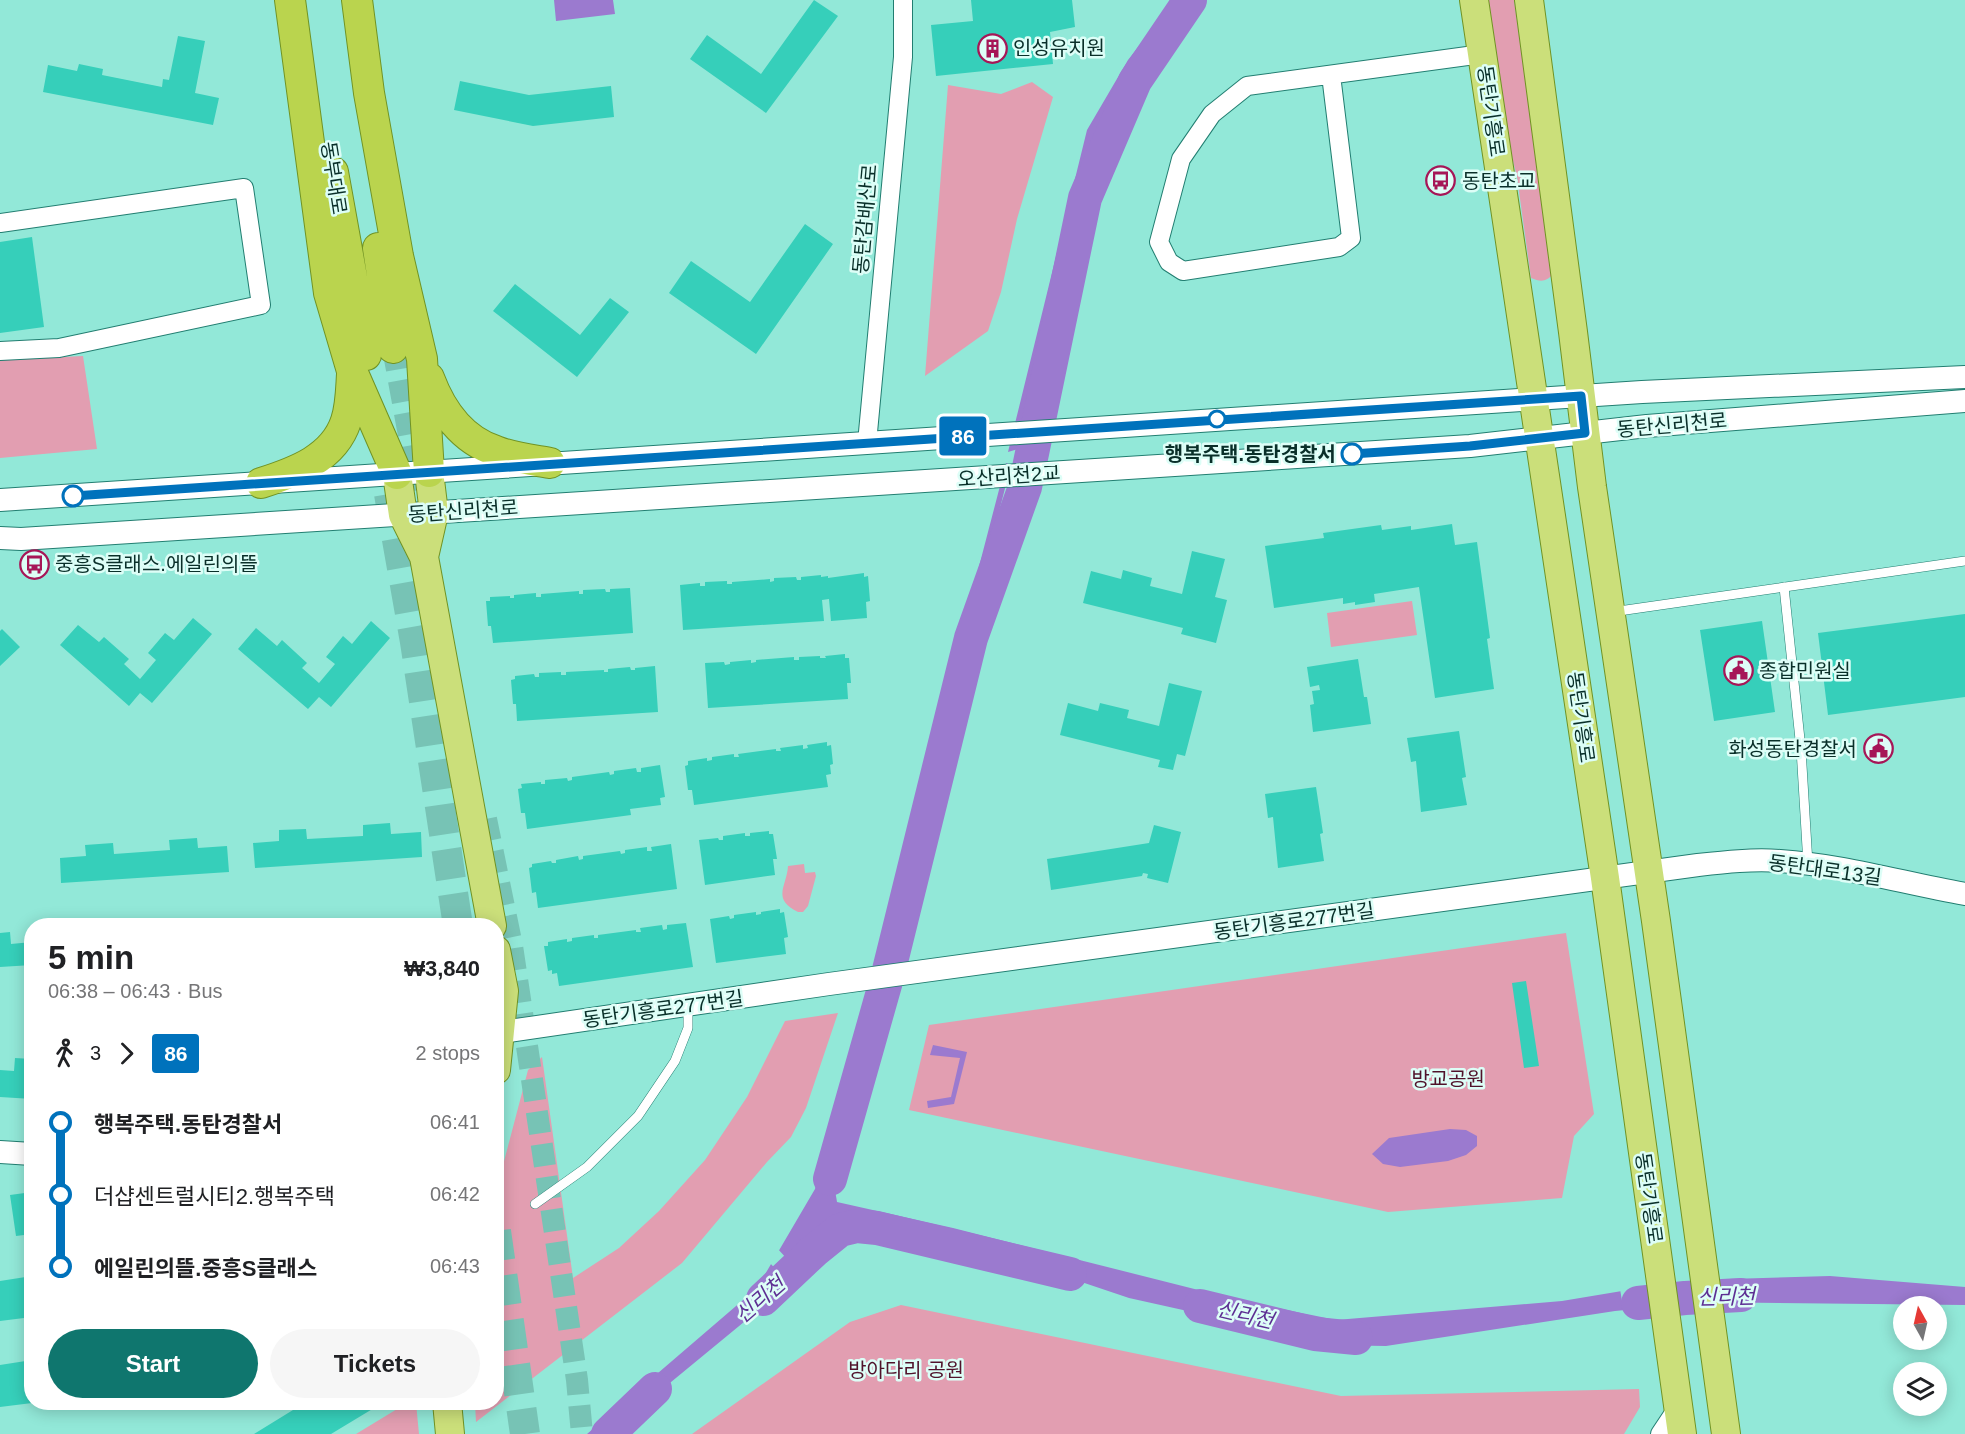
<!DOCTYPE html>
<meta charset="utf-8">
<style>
:root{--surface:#fff;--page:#f6f6f6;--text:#202124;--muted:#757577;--accent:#0f766e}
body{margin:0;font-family:Helvetica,"Noto Sans KR",sans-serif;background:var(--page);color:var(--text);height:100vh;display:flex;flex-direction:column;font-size:22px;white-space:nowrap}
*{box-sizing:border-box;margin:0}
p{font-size:20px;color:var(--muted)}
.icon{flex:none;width:33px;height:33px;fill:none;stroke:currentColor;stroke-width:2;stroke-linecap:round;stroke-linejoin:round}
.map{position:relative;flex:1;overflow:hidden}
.sheet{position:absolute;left:24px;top:918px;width:480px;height:492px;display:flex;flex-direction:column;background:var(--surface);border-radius:24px;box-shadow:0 3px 15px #0003}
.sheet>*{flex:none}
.badge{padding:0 12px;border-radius:4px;font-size:21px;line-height:39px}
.needle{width:39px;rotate:352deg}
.buttons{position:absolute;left:1893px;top:1296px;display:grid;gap:12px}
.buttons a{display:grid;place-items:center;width:54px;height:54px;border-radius:50%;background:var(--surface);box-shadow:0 3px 15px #0003;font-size:30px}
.map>.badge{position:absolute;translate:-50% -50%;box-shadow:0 0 0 3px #fff}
.legs{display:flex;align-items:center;gap:9px;height:66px;padding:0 24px;font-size:20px}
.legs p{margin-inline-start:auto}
.overview{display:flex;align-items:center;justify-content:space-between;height:102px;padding:0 24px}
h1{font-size:33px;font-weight:700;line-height:45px}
.primary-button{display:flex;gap:12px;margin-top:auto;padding:12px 24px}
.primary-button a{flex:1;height:69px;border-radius:36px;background:var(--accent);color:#fff;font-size:24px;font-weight:700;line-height:69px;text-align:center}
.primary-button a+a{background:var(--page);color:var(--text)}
ul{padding:0 24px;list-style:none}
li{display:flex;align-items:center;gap:21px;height:72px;font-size:22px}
li i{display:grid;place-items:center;width:9px;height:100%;margin:0 8px;background:currentColor}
li i::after{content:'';width:15px;height:15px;margin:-8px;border:4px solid;border-radius:50%;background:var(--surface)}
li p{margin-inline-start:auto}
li:first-child i{background:linear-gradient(#0000 50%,currentColor 0)}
li:last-child i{background:linear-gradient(currentColor 50%,#0000 0)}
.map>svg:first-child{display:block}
.green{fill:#e29eb1}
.water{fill:#9b7acf}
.pier{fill:#92e8d8}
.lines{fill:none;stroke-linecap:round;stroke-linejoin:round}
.river{stroke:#9b7acf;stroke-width:34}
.building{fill:#36cfba}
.tertiary-tunnel{stroke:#77c3b5;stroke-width:22;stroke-dasharray:22 11;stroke-linecap:butt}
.trunk-tunnel{stroke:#77c3b5;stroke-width:30;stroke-dasharray:30 15;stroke-linecap:butt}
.service-casing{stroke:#227e71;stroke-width:10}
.minor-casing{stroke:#227e71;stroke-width:20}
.tertiary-casing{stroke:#227e71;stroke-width:24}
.primary-casing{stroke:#709324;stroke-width:30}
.trunk-casing{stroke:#709324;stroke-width:32}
.service{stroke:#fff;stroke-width:9}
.minor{stroke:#fff;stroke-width:18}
.tertiary{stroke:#fff;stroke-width:22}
.primary{stroke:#cbdf7a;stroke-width:28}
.trunk{stroke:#bad44e;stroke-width:30}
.line-1-casing{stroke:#fff;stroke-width:14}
.line-1{stroke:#0072bc;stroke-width:9}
.stop-1-dot{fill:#fff;stroke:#0072bc;stroke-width:3}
.labels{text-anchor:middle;stroke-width:5;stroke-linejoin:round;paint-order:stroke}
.poi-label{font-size:20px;fill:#092f29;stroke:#ddfef7;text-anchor:start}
.street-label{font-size:20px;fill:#092f29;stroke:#ddfef7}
.stop-label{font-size:20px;font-weight:bold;fill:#092f29;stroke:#ddfef7;text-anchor:end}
.park-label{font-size:20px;fill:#50122a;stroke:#ddfef7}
.water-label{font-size:21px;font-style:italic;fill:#5d2f93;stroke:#ddfef7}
</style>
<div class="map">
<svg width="1965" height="1434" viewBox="0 0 1965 1434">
<rect width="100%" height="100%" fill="#92e8d8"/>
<!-- green -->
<path class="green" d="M 1485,0 L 1514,0 L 1553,274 C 1546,282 1541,282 1531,278 L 1517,177 L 1500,109 Z
M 1032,82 L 1053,97 L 1017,219 L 1001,292 L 988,331 L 925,376 L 948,85 L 1001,94 Z
M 83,356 L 97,449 L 0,458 L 0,360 Z
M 1412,601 L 1417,635 L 1331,647 L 1327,613 Z
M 804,864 L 805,873 L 815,872 L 816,876 L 808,906 L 803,912 L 798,912 C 771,899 787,886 788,866 Z
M 1566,933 L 1594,1114 L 1574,1136 L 1562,1198 L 1388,1212 L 909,1110 L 929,1025 Z
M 838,1013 L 806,1108 L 791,1137 L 767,1162 L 682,1263 L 476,1422 L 475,1403 L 496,1402 L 497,1188 L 528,1070 L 542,1057 L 573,1278 L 619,1248 L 659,1211 L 705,1160 L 747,1097 L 785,1021 Z
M 901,1305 L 1341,1396 L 1639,1389 L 1640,1407 L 1624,1434 L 692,1434 L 850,1322 Z
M 407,1403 L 416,1403 L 419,1434 L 356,1434 Z"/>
<!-- water -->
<path class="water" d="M 554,0 L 613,0 L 615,14 L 556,21 Z
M 1175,0 L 1194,0 L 1090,145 L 1018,449 L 1008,452 L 1087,130 L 1128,60 Z
M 1006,463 L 1011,465 L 882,968 L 874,969 Z
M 870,990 L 875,990 L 833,1178 L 837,1202 L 953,1228 L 1234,1299 L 1336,1320 L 1562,1301 L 1682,1281 L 1684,1287 L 1695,1280 L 1830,1276 L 1965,1287 L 1965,1305 L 1697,1302 L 1691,1290 L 1684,1287 L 1687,1304 L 1615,1311 L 1386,1346 L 1325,1345 L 1310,1332 L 1245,1317 L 1228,1320 L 1129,1298 L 1025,1263 L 979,1252 L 950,1240 L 938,1230 L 833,1217 L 778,1294 L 665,1387 L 604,1434 L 587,1434 L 757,1288 L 815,1189 Z
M 933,1045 L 967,1052 L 954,1104 L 928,1108 L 927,1101 L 951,1097 L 960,1058 L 930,1055 Z
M 1450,1129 L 1466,1130 L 1477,1136 L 1477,1146 L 1466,1155 L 1448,1161 L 1400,1167 L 1383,1164 L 1372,1154 L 1389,1138 Z"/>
<!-- pier -->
<path class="pier" d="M 892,944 L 885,969 L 871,968 L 877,946 Z
M 777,1248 L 798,1271 L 789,1283 L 769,1262 Z
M 1728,1276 L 1732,1304 L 1696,1305 L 1687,1290 L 1690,1304 L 1689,1307 L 1624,1313 L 1620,1289 L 1682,1278 L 1686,1283 L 1695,1277 Z"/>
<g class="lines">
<!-- river -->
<path class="river" d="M 830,1179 L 888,974 L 971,638 L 1025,487 L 1085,198 L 1135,81 L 1190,0
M 763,1299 L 814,1251 L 840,1230 L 857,1226 L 877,1228 L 1070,1274
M 1638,1303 L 1685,1298 L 1741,1295
M 1200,1306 L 1315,1334 L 1356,1338
M 608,1434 L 655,1389"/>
</g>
<!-- building -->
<path class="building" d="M 814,0 L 838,16 L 766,113 L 690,59 L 707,35 L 761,74 Z
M 971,0 L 1072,0 L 1075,27 L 1050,32 L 1053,64 L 936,76 L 931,25 L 973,21 Z
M 178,36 L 205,41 L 195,93 L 219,98 L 213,125 L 43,92 L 48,65 L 77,71 L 79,64 L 103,69 L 102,75 L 162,87 L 163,79 L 169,80 Z
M 460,81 L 529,95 L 611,86 L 614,117 L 533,126 L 454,110 Z
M 805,224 L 833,244 L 756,354 L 669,293 L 691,261 L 750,302 Z
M 32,237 L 44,327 L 0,333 L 0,242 Z
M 515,284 L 580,335 L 610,298 L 629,312 L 577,377 L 493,311 Z
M 1452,524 L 1455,545 L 1477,542 L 1490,638 L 1487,639 L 1494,689 L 1435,698 L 1419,587 L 1374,594 L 1375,602 L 1355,605 L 1355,602 L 1343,604 L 1343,598 L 1274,608 L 1265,546 L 1324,538 L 1323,533 L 1381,525 L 1382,530 L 1411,526 L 1411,530 Z
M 1192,551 L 1225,559 L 1215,597 L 1227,600 L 1216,643 L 1181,634 L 1183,628 L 1083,603 L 1091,571 L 1121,579 L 1123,570 L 1152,578 L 1150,586 L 1182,594 Z
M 864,573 L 864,577 L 868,576 L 870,601 L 866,602 L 867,618 L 831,621 L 829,599 L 822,600 L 824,621 L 683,630 L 680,585 L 700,583 L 700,586 L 705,586 L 705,582 L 727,581 L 727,584 L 732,584 L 732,582 L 770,579 L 770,582 L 774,581 L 774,578 L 796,577 L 797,580 L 801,580 L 801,577 L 821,575 L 821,577 L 828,576 L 828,578 Z
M 630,588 L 633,633 L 493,643 L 491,626 L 488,626 L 486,601 L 490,601 L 490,597 L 510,596 L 510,598 L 514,598 L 514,595 L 536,593 L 536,597 L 541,597 L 541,594 L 579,591 L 579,594 L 583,594 L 583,590 L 605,589 L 606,592 L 610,592 L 610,589 Z
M 1965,614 L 1965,697 L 1828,715 L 1818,633 Z
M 193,618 L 212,634 L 152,703 L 140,693 L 129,706 L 60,645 L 78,625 L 99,642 L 104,637 L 129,659 L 124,664 L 140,679 L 156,660 L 148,653 L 165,633 L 174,640 Z
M 371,621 L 390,638 L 331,707 L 319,697 L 308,709 L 238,649 L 256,628 L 277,646 L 282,640 L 307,663 L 302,668 L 319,683 L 335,664 L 326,657 L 343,636 L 352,644 Z
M 1762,621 L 1775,712 L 1714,721 L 1700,630 Z
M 2,629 L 20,647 L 0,666 L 0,631 Z
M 845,654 L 845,658 L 849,658 L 851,683 L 847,683 L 848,699 L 708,708 L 705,663 L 724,662 L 725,665 L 730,664 L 730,662 L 751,660 L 751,663 L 756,662 L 756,660 L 794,657 L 794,660 L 799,660 L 799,657 L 820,656 L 820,658 L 826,658 L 825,656 Z
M 1358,659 L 1364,697 L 1367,697 L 1371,724 L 1313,732 L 1310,705 L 1314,704 L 1312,691 L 1320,690 L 1319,685 L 1310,687 L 1307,667 Z
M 655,666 L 658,712 L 517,721 L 516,704 L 513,704 L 511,680 L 515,679 L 515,676 L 534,674 L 535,677 L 539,677 L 539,673 L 561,672 L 561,675 L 566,675 L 566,672 L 604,670 L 604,672 L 608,672 L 608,669 L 630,667 L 631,670 L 635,670 L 635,668 Z
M 1169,683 L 1202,691 L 1185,756 L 1177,754 L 1173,770 L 1158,767 L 1160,760 L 1060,735 L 1068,703 L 1098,711 L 1100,703 L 1129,710 L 1127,718 L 1159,726 Z
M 1459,731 L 1466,777 L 1462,778 L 1467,805 L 1421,812 L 1416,761 L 1411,762 L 1407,738 Z
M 827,742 L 827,746 L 831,745 L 833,764 L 830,765 L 831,774 L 826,775 L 828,787 L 694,805 L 692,790 L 688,790 L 685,766 L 688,765 L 688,761 L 707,758 L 707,761 L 712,760 L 712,757 L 734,754 L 734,757 L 739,757 L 738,754 L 776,749 L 776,751 L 781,751 L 780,748 L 803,745 L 803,749 L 808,748 L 807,745 Z
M 660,765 L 665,797 L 660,798 L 661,805 L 630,809 L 631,815 L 527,829 L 525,813 L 521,813 L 518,789 L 522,788 L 521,784 L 541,782 L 541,784 L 545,784 L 545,780 L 567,778 L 568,781 L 572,780 L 572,777 L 609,772 L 610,775 L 614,774 L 614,771 L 636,768 L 637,772 L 641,772 L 641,768 Z
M 1316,787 L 1323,833 L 1320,834 L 1324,861 L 1278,868 L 1273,817 L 1268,818 L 1265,794 Z
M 390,823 L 391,834 L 421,832 L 422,857 L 255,868 L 253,843 L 279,841 L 279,830 L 306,829 L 307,839 L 363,836 L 363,825 Z
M 1154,825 L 1181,832 L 1168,883 L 1147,878 L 1148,874 L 1143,873 L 1142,876 L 1051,890 L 1047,859 L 1149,843 Z
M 769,831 L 769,834 L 773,834 L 777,859 L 773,859 L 775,875 L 705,885 L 699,840 L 718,838 L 719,840 L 723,840 L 723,836 L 745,833 L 745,836 L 750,836 L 750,833 Z
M 197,838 L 198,848 L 227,846 L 229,872 L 61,883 L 60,858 L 86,856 L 85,845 L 113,843 L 114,854 L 170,850 L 169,840 Z
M 671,844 L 677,889 L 538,908 L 536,892 L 532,893 L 529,868 L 532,867 L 532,864 L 551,861 L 552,863 L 556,863 L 556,860 L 578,856 L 579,860 L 583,859 L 583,856 L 620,851 L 621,854 L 625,853 L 625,850 L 647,847 L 647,851 L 652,851 L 651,847 Z
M 780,909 L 780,913 L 784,912 L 788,937 L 784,938 L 786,954 L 716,963 L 710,919 L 729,916 L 730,919 L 734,918 L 734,915 L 756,912 L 756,915 L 761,914 L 761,912 Z
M 686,923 L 693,967 L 559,986 L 557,973 L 552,974 L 552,970 L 548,971 L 544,946 L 548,946 L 548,942 L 567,939 L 567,942 L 572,941 L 572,938 L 594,935 L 594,938 L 598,938 L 598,935 L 636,930 L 636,932 L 641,932 L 640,928 L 662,925 L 663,930 L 667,929 L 667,925 Z
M 10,932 L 11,944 L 32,942 L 32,965 L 0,967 L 0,933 Z
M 1526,981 L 1539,1066 L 1524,1068 L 1512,983 Z
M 15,1058 L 32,1059 L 32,1099 L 0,1097 L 0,1070 L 14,1071 Z
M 32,1192 L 32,1234 L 16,1236 L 10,1195 Z
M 32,1276 L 32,1317 L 0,1321 L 0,1281 Z
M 32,1360 L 32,1403 L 0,1407 L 0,1365 Z
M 306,1402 L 384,1402 L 331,1434 L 254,1434 Z"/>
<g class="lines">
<!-- tertiary-tunnel -->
<path class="tertiary-tunnel" d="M 393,348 L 419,490
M 486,819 L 512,946 L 577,1380 L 582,1434"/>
<!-- trunk-tunnel -->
<path class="trunk-tunnel" d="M 389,494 L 415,642 L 458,926
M 496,1231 L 525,1434"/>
<defs>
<path id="service" d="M 1784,587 L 1801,749 L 1808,864
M 1612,612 L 1965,561
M 535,1204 L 587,1167 L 638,1116 L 675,1061 L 688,1028 L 688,1006"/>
<path id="minor" d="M 1331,75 L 1351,238 L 1339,247 L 1183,271 L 1169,262 L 1159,242 L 1181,159 L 1212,114 L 1247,86 L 1482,54
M 0,223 L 244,188 L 261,305 L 59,348 L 0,351
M 867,443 L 903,57 L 903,0
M 1660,1434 L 1678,1407"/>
<path id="tertiary" d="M 0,500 L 1642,392 L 1965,377
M 0,538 L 21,539 L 1470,446 L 1647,426 L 1965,401
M 496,1033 L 829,984 L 1698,865 C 1725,862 1753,859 1780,861 C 1843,865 1903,883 1965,894
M 0,1152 L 32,1154"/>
<path id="primary" d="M 1474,0 L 1605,878 L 1682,1434
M 1529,0 L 1573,332 L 1592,487 L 1656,921 L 1726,1434
M 397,474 L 403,515 L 424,557 L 492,926
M 424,557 L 434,513 L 429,472
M 496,950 L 504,991 L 496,1070
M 447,1402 L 450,1434"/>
<path id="trunk" d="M 290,0 L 329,293 L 352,371 L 397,474
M 357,0 L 369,93 L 398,256 L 422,359 L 429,472
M 333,172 L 366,355
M 378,248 L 393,348
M 429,378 C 441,410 462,440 496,451 C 513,458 533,460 550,463
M 261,483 C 296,472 334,458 346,421 C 351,406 351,390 352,374"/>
</defs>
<!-- service casing -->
<use href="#service" class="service-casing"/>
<!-- minor casing -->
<use href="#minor" class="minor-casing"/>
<!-- tertiary casing -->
<use href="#tertiary" class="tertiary-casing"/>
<!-- primary casing -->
<use href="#primary" class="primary-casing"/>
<!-- trunk casing -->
<use href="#trunk" class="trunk-casing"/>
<!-- service -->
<use href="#service" class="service"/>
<!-- minor -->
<use href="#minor" class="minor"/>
<!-- tertiary -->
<use href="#tertiary" class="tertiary"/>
<!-- primary -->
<use href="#primary" class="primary"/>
<!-- trunk -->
<use href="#trunk" class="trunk"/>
</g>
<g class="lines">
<defs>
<path id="line-1" d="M 73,496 L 1581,396 L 1585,433 L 1470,446 L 1352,454"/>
</defs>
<!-- line-1 casing -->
<use href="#line-1" class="line-1-casing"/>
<!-- line-1 -->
<use href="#line-1" class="line-1"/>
</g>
<!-- icons -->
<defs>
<symbol id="building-ring" viewBox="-11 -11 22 22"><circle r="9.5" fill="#ddfef7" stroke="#a61657" stroke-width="1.5"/><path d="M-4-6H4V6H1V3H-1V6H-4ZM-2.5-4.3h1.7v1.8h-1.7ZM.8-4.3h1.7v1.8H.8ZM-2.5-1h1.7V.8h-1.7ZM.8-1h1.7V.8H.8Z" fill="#a61657"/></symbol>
<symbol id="bus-ring" viewBox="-11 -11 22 22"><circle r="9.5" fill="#ddfef7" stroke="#a61657" stroke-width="1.5"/><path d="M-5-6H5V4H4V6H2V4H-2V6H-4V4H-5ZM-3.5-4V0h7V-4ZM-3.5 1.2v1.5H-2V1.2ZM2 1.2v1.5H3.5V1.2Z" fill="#a61657"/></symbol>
<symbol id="civic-ring" viewBox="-11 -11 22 22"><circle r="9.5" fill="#ddfef7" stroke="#a61657" stroke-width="1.5"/><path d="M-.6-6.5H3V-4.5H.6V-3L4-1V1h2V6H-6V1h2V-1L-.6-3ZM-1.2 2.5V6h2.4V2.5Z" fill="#a61657"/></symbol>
</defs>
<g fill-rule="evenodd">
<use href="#building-ring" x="976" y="32" width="33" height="33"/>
<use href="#bus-ring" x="1424" y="164" width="33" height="33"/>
<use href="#bus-ring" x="18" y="548" width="33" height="33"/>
<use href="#civic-ring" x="1722" y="654" width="33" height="33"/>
<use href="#civic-ring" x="1862" y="732" width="33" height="33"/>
</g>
<!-- markers -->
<g class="stop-1-dot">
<circle cx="1217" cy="419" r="8"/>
<circle cx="1352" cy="454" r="10"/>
<circle cx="73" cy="496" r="10"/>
</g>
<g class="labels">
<!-- poi labels -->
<g class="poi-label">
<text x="1013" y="55">인성유치원</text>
<text x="1462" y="188">동탄초교</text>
<text x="55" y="571">중흥S클래스.에일린의뜰</text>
<text x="1759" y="678">종합민원실</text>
<text x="1857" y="756" text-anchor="end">화성동탄경찰서</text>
</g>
<!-- street labels -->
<g class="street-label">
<text transform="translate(1491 111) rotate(82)" y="7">동탄기흥로</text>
<text transform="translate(334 178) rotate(81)" y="7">동부대로</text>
<text transform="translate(865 219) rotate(-85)" y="7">동탄감배산로</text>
<text transform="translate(1672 425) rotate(-5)" y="7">동탄신리천로</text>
<text transform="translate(1009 476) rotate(-4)" y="7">오산리천2교</text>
<text transform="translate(463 511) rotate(-4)" y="7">동탄신리천로</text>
<text transform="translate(1581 717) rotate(82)" y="7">동탄기흥로</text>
<text transform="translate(1825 870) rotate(8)" y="7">동탄대로13길</text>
<text transform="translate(1294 921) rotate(-8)" y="7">동탄기흥로277번길</text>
<text transform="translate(663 1009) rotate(-8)" y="7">동탄기흥로277번길</text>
<text transform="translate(1649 1198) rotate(82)" y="7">동탄기흥로</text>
</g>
<!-- stop labels -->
<g class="stop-label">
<text x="1336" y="461">행복주택.동탄경찰서</text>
</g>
<!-- park labels -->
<g class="park-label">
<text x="1448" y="1086">방교공원</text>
<text x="906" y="1377">방아다리 공원</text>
</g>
<!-- water labels -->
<g class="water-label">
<text transform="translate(1726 1297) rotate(-1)" y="7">신리천</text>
<text transform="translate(760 1300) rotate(-41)" y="7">신리천</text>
<text transform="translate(1245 1315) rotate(13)" y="7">신리천</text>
</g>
</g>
</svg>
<div class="buttons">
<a><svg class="needle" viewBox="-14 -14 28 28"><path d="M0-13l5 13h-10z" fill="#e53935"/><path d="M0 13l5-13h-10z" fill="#757577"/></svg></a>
<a><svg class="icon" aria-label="layers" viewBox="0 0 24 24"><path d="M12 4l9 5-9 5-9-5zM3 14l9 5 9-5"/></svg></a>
</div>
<b class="badge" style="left:963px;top:436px;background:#0072bc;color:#fff">86</b>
<section class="sheet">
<div class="overview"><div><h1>5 min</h1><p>06:38 – 06:43 · Bus</p></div><b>₩3,840</b></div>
<div class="legs"><svg class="icon" aria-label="walk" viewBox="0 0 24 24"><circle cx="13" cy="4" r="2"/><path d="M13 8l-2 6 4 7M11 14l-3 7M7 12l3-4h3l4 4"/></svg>3<svg class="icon" aria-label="forward" viewBox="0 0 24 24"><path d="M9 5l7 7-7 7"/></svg><b class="badge" style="background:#0072bc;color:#fff">86</b><p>2 stops</p></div>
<ul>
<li><i style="color:#0072bc"></i><b>행복주택.동탄경찰서</b><p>06:41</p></li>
<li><i style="color:#0072bc"></i><span>더샵센트럴시티2.행복주택</span><p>06:42</p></li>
<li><i style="color:#0072bc"></i><b>에일린의뜰.중흥S클래스</b><p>06:43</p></li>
</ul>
<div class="primary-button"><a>Start</a><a>Tickets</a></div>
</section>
</div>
